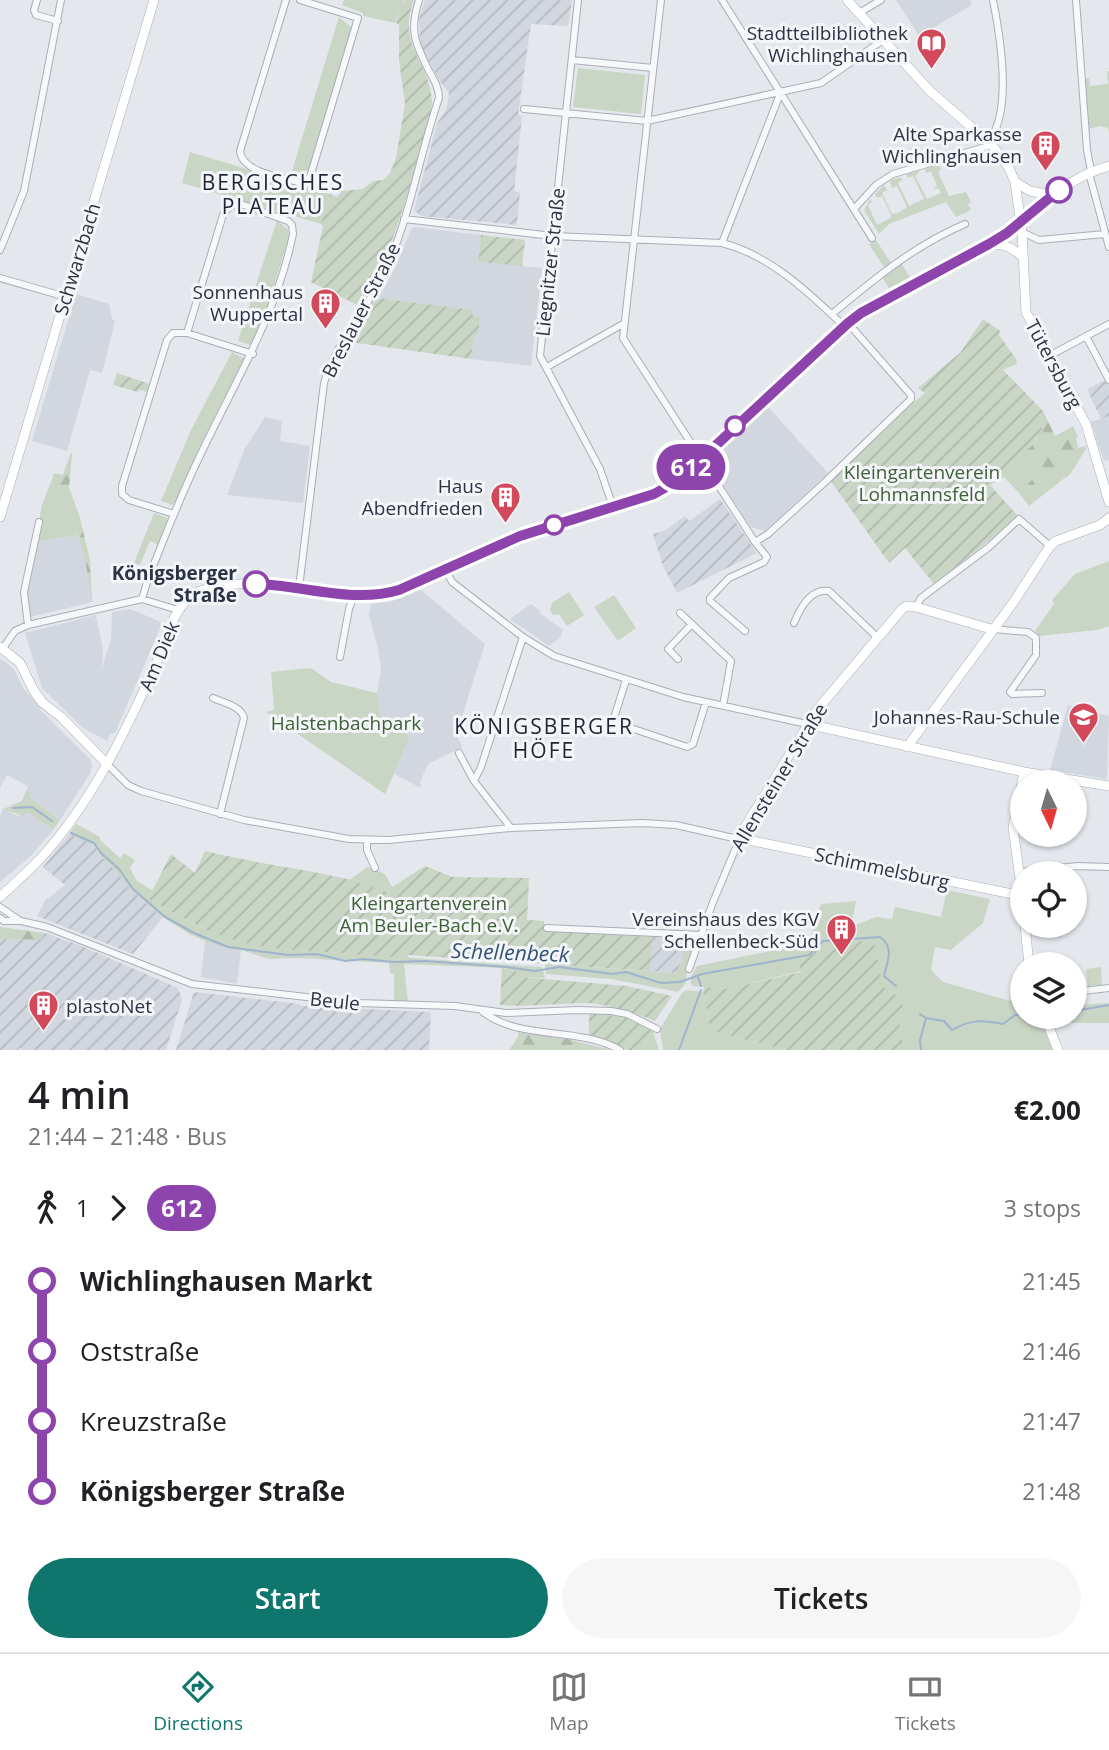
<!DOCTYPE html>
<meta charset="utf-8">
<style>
:root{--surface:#fff;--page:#f6f6f6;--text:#202124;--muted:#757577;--line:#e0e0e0;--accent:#0f766e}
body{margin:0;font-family:"Open Sans",sans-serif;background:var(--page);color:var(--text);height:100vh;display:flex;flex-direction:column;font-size:26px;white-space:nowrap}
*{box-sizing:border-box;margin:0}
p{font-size:23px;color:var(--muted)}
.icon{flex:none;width:38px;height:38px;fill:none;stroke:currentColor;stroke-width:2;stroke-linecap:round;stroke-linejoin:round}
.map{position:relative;height:1050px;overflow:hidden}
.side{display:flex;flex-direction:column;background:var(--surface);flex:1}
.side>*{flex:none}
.badge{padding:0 14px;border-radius:23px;font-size:24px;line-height:46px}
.needle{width:46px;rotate:175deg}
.controls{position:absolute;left:1010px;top:770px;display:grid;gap:14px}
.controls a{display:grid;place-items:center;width:77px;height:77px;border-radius:50%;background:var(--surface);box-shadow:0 2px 5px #0004;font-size:35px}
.map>.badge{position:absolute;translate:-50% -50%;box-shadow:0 0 0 4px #fff}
.legs{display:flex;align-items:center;gap:10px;height:77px;padding:0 28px;font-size:23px}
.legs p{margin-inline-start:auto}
.overview{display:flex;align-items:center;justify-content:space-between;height:119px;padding:0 28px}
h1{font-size:38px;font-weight:600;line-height:52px}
.primary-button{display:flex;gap:14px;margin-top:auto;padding:14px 28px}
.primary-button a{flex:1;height:80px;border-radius:42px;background:var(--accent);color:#fff;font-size:28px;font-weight:600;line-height:80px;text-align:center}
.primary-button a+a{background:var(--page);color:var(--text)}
ul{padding:0 28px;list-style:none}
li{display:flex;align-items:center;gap:24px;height:70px;font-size:26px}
li i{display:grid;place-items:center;width:10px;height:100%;margin:0 9px;background:currentColor}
li i::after{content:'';width:18px;height:18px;margin:-9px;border:5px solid;border-radius:50%;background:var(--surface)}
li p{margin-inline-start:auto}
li:first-child i{background:linear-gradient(#0000 50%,currentColor 0)}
li:last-child i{background:linear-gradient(currentColor 50%,#0000 0)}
.tab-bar{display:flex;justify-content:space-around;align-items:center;height:98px;border-top:2px solid var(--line);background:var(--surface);font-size:19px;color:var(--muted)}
.tab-bar a{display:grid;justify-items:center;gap:4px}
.tab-bar .selected{color:var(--accent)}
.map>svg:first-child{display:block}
.built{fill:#d2d6de}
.industrial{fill:url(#industrial-furrows)}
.green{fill:#c9d6c5}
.forest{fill:url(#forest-firs)}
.garden{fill:url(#garden-furrows)}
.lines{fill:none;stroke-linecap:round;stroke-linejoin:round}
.stream{stroke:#9fb4cc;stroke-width:2}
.street-casing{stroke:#a9aeb7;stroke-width:8}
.secondary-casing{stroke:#a9aeb7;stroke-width:10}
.street{stroke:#f7f8fa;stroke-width:6}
.secondary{stroke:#fff;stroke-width:9}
.line-1-casing{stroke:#fff;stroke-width:16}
.line-1{stroke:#8e44ad;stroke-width:10}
.stop-1-dot{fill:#fff;stroke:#8e44ad;stroke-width:3.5}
.labels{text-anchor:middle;stroke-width:6;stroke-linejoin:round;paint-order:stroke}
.poi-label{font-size:19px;fill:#2b3445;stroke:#f4f6f9;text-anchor:end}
.street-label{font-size:19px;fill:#2b3445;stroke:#f4f6f9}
.park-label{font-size:19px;fill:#3f6138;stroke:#f4f6f9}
.stop-label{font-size:19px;font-weight:bold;fill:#2b3445;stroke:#f4f6f9;text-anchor:end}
.neighbourhood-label{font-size:21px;letter-spacing:2px;fill:#1d2536;stroke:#f4f6f9}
.water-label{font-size:21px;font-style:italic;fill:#34527a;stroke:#f4f6f9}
</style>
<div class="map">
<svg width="1109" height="1050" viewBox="0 0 1109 1050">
<defs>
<pattern id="industrial-furrows" width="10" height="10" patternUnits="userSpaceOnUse" patternTransform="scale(1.75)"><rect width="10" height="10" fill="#d2d6de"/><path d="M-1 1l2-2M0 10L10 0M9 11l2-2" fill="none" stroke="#b4b8c0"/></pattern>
<pattern id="forest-firs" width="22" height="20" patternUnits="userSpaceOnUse" patternTransform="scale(1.75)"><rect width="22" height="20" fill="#c9d6c5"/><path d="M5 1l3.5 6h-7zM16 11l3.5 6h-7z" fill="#adb8ab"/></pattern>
<pattern id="garden-furrows" width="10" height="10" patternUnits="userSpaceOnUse" patternTransform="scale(1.75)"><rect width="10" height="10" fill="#c9d6c5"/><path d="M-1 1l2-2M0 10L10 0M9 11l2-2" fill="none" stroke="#adb8ab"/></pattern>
</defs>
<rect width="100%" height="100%" fill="#e4e7ec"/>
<!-- built -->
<path class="built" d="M 896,0 L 970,0 L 972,5 L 919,36 Z
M 414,227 L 481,235 L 478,262 L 542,268 L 531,366 L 471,359 L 474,334 L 478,335 L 480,317 L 472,316 L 472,310 L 379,298 L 396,266 L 411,230 Z
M 76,294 L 109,304 L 112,319 L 115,321 L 102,373 L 90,370 L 67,451 L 32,441 Z
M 768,407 L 828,473 L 765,531 L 751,527 L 708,463 Z
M 1109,416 L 1109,460 L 1104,461 L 1091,422 Z
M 265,417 L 282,421 L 280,441 L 310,446 L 303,503 L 227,495 L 245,448 Z
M 78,535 L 85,560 L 93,602 L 30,617 L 26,590 L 35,542 Z
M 421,590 L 485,644 L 456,735 L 463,747 L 428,764 L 420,782 L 421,788 L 394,774 L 410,737 L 381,717 L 377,693 L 381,669 L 378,649 L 369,615 L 371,604 L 390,602 Z
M 531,604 L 540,610 L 539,613 L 563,630 L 560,638 L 549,646 L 510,619 Z
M 130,609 L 159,621 L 161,626 L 115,733 L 110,734 L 107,741 L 83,728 L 42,688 L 25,633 L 96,615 L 103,650 L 102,668 L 111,640 L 112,612 Z
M 0,658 L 13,668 L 24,689 L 41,708 L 40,710 L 90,759 L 92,765 L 90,774 L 60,820 L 29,797 L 26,791 L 28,786 L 7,775 L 0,788 Z
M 1068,705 L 1109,716 L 1107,779 L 1050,770 Z
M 3,809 L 18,816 L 27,812 L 53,830 L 29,858 L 0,882 L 0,816 Z
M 205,941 L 220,947 L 241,950 L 237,984 L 201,977 Z"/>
<!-- industrial -->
<path class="industrial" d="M 425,0 L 572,0 L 568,26 L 531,24 L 518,115 L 522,116 L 514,191 L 520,193 L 517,225 L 421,216 L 414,210 L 437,124 L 447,107 L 449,92 L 441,83 L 420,45 L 419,19 Z
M 1105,380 L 1109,387 L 1109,416 L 1101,419 L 1087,389 Z
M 720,499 L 757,553 L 677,593 L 663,566 L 653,534 L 664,531 L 685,516 L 689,521 Z
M 69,834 L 93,844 L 101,856 L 117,872 L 131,890 L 163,917 L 133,954 L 37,916 L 45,901 L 65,885 L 43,867 Z
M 45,933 L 79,945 L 178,988 L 182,1000 L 166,1050 L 22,1050 L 20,1048 L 18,1050 L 0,1050 L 0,939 L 40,940 Z
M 653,937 L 685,938 L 682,960 L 677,973 L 650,971 Z
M 194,992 L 300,1004 L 300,1006 L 431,1012 L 429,1050 L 176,1050 Z"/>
<!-- green -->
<path class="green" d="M 344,0 L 405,0 L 400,5 L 395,23 L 363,16 L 363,13 L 342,5 Z
M 339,17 L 351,27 L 351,33 L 310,168 L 301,174 L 291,174 Z
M 578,68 L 645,75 L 641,114 L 573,107 Z
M 1107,71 L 1109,71 L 1109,133 L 1108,128 L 1100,126 L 1088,129 L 1084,79 L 1089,78 L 1090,86 L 1108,84 Z
M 190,152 L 330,194 L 321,224 L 182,183 Z
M 939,165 L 941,170 L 938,172 L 949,196 L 966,192 L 971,202 L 968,204 L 971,210 L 956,217 L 946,202 L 889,224 L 879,234 L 864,210 L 870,199 L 872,202 L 868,205 L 877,225 L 892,217 L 882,196 L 877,198 L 875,194 L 884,185 L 887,190 L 882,193 L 892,214 L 898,213 L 907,207 L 897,186 L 892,188 L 890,181 L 900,177 L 902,180 L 898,183 L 909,206 L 924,199 L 913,176 L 907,178 L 907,174 L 918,171 L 919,173 L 915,176 L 927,199 L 941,193 L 939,189 L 933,188 L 937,186 L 931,171 L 926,173 L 925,169 Z
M 277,220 L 287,229 L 288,228 L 289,237 L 266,311 L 251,345 L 238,341 Z
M 876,240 L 891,263 L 884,267 L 869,244 Z
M 901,263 L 910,277 L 889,288 L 882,277 Z
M 232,352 L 243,358 L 244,356 L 245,363 L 182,486 L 175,502 L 172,505 L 161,501 L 191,430 Z
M 1023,459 L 1039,474 L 1019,493 L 1004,477 Z
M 51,482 L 71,511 L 78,535 L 35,542 L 42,505 Z
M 154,513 L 167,518 L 167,523 L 158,545 L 150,541 L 140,565 L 134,563 Z
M 1109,561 L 1109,626 L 1097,630 L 1039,636 L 1035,631 L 1054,604 L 1052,600 L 1075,574 Z
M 569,592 L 584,615 L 567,626 L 559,614 L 553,615 L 550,610 L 552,603 Z
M 614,595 L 636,628 L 618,641 L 594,607 Z
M 311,668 L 331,682 L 377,693 L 381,717 L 410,737 L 385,794 L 266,712 L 274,710 L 271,672 Z
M 26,791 L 31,793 L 29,797 L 60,820 L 53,830 L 27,812 L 23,816 L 3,809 L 22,801 Z
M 76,824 L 100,837 L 100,840 L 120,858 L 124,853 L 135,860 L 130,868 L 137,881 L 152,890 L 148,899 L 210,932 L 269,948 L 542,967 L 545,978 L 520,977 L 505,968 L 404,964 L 408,1003 L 394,1003 L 394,974 L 390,973 L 389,963 L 298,958 L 269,959 L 241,950 L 220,947 L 189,934 L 163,917 L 131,890 L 117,872 L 101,856 L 93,844 L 69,834 Z
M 368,867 L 385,874 L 392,887 L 389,892 L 369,888 L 349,880 Z
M 947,890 L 990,899 L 983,923 L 951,950 L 935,947 L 931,970 L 943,982 L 1022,1004 L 1022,1017 L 1041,1017 L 1054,1050 L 907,1050 L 899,1033 L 903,1000 L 801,971 L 727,989 L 692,986 C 688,978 694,972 697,966 L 809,943 L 821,904 L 856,901 L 851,927 L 876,917 L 892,919 L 895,907 L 941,917 Z
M 685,938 L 692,949 L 685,984 L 678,992 L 611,979 L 546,974 L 545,964 L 676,973 L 682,960 Z
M 1101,967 L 1102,985 L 1088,986 L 1086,969 Z
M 687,990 L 703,992 L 711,1031 L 785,1050 L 663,1050 L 660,1029 L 682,993 Z
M 1109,1003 L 1109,1023 L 1054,1023 L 1051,1017 L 1074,1017 L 1075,1005 Z
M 653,1031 L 659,1050 L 641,1050 Z"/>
<!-- forest -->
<path class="forest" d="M 1043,411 L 1055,436 L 1073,426 L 1078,437 L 1076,438 L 1078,448 L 1086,446 L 1086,449 L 1071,473 L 1029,506 L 1019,493 L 1038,474 L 1023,459 L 1023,453 L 1037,441 L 1033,420 Z
M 71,452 L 72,455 L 69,487 L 80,518 L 90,560 L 92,600 L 85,560 L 71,511 L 51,482 L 54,473 L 63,475 Z
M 0,927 L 45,933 L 40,940 L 0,939 Z
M 518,1032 L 567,1039 L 611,1050 L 509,1050 L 518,1037 Z"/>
<!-- garden -->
<path class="garden" d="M 406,0 L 414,0 C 396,47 431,61 432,103 C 432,120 423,139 419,155 C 403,209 390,259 359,306 L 311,282 L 323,226 L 321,224 L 330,194 L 337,197 L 342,191 L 363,189 L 373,181 L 383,180 L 390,173 L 396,158 L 405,103 L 399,61 L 399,25 L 396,23 L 400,5 Z
M 481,235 L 525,240 L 522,266 L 478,262 Z
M 379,298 L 473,310 L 472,315 L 480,317 L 478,335 L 474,335 L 471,359 L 350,342 L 349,339 L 369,306 Z
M 983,319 L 1000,331 L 999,335 L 1016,359 L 1017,364 L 1003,370 L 1043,411 L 1034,420 L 1043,430 L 1035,438 L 1037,441 L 1023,453 L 1023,459 L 1004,477 L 990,485 L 1019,517 L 934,584 L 905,548 L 889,563 L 830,480 L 910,403 L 912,404 L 925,393 L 918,388 L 960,353 Z
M 117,373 L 150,384 L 148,392 L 139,390 L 138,392 L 113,385 Z
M 205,851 C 253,863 300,868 347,879 C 361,883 374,889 389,892 L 392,887 L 425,866 L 452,877 L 529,878 L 527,920 L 544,921 L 545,931 L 653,937 L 650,971 L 408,955 L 407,958 L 269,948 L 241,942 L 210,932 L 148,899 L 171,854 L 195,873 Z
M 851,941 L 874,942 L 883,987 L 903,1000 L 899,1033 L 907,1050 L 785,1050 L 711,1031 L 703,992 L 704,987 L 727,989 L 801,972 L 798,957 L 832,944 Z
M 502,968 L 519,972 L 520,977 L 626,986 L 672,996 L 655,1021 C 635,1013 603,1002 581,1003 C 554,1004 528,1007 500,1005 Z
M 589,1012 L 629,1018 L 653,1031 L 641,1050 L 628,1050 L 589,1037 Z"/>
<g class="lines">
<!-- stream -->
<path class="stream" d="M 13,808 L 32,807 L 52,821
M 71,833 L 94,843 L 101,853 L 119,869 L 133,889 L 165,917 L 194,933 L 228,947 L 288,955 L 317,954 L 345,961 L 363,959 L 394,962 L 425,961 L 506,967 L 535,971 L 559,967 L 612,974 L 626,972 L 661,983 L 680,982 L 702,974 L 809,955 L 823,941 L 880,937 C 895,947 887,962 884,976 L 896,986
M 698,977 L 701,986
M 1074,1011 L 1109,1005
M 920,1014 L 926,1018 L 920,1040 L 921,1050
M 1025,1017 L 1032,1018
M 926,1018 L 944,1021 L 952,1030 C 971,1019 982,1020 1003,1024 L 1015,1015 L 1022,1015
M 679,1050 L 701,990"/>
<defs>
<path id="street" d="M 37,0 L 34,10 L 36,15 L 58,21
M 286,0 L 240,151 C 242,173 284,178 303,183 L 310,177 L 358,18 L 300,0
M 578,0 L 540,356 L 600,469 L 613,507
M 661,0 L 623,338 L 755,542 L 767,557 L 764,562 L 729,578 L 710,598 L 710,601 L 745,631
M 722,0 L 872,238
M 1076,0 L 1087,150 L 1091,171
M 859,13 L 881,0
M 572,60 L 653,68
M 524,109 L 647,121 L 821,83 L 883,40
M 988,142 C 1013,113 1000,35 993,0
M 1089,173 L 1109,247
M 854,209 L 876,185 L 893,174 L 992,145
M 404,219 L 553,236 L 722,243 C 770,255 809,293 844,326
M 1022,232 L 1039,240 L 1105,234
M 722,243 L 780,94
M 0,250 L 24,191 L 61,0
M 0,278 L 66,297
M 832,314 C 873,280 915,245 965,224
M 187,333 L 253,354
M 1086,336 L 1109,380
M 1049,356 L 1109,324
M 547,367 L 623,324
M 174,514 L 129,500 L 122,494 L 122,486 L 167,340 L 173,333 L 187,333 L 223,215 L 230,206 L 241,204 L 288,221 L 292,225 L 293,234 C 276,317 233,385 198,460 C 179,499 164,539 148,579 L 142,599 L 178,610
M 755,542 L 768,534 L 824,483 L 911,399 L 911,395 L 848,323
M 445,568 L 452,582 L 523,637 L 554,656 L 683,697 L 807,724
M 299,588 L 324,383 C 336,342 366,311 384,274 C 410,218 419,156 439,98 C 439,88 434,80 429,71 C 415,43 409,31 419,0
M 916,607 L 921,598 L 989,547 L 1019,519 L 1050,546
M 680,613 L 731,661 L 723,706
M 794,623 C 800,608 811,588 829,591 L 877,637
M 28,625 L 142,599
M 993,629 L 1028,632 L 1036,638 L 1036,655 L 1010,692 L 1012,694 L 1042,693
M 3,648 L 15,631 L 28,625 L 24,592 L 39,522
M 340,657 L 349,609 L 354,595
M 678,659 L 668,649 L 692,624
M 626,680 L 614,718 L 616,723 L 687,747 L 693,744 L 706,702
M 213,698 C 224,703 241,706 244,718 L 220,814
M 459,753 L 474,781 L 511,828
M 107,764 L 128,785 L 141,791 L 244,820 L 349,839 L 389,840 L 511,828 L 642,823 L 676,825 L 738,839
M 474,781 L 481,767 L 523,637
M 367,841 L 367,850 L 375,868
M 1020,872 L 1078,866 L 1109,867
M 0,907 L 19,920
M 0,918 L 4,921 L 21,921 L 47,927 L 192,984 L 359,1003 L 455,1006 L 506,1013 L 577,1010 L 611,1011 L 627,1014 L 657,1029
M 547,928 L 700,935
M 689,969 L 713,902 L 740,838
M 1074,992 L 1109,988
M 483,1012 C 521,1041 578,1026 620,1050"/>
<path id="secondary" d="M 847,0 L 930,91 L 992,145 L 1009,168 L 1015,182 L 1022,232 L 1026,312 L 1086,424 L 1109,502
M 1015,182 L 1030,191 L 1050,195
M 991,244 C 1006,244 1012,248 1023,257
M 0,517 L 154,0
M 991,629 L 916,607 L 906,606 L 902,609 L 817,710 L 742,832 L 742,837 L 748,840 L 1022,896
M 0,647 L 20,663 L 34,691 L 42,702 L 61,717 L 107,764
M 807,724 L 1024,772 L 1109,786
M 907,747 L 1013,603 L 1050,546 L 1056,541 L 1100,525 L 1109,518
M 1022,893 L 1013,828 L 1024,772
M 0,897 C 13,885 26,873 39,860 C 91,804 125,733 156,664 C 167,639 174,599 203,590 C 268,569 335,610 399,589 L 520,536 L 654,494 L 670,485 L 713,448 L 848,323 L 861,313 L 989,244 C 1030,218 1060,179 1109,166
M 1025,926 L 1029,964
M 1045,1017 L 1058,1050"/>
</defs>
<!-- street casing -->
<use href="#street" class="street-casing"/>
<!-- secondary casing -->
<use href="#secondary" class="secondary-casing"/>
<!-- street -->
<use href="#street" class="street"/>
<!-- secondary -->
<use href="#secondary" class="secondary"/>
</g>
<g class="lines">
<defs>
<path id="line-1" d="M 256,584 C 303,585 352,604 399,590 L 520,536 L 654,494 L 670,485 L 713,448 L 848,323 L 861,313 L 989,244 L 1007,233 L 1059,190"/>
</defs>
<!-- line-1 casing -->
<use href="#line-1" class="line-1-casing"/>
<!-- line-1 -->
<use href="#line-1" class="line-1"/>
</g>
<!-- icons -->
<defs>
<symbol id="library-pin" viewBox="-11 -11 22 30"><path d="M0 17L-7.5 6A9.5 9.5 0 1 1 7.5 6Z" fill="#d1495b" stroke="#f4f6f9"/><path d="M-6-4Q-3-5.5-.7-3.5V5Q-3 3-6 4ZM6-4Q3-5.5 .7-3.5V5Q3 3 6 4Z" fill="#fff"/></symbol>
<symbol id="building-pin" viewBox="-11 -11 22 30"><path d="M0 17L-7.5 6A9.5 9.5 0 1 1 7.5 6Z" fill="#d1495b" stroke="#f4f6f9"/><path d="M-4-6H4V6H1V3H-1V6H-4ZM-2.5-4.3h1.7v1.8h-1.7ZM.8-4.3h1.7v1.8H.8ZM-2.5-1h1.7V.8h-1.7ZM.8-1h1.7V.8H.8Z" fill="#fff"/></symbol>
<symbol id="school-pin" viewBox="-11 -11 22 30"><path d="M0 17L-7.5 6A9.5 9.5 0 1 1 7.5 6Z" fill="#d1495b" stroke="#f4f6f9"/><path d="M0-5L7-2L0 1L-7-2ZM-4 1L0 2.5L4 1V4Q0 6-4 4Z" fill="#fff"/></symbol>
</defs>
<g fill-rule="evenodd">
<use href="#library-pin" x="914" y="26" width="35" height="47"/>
<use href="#building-pin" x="1028" y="128" width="35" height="47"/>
<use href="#building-pin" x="308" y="286" width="35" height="47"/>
<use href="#building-pin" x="488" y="480" width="35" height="47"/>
<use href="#school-pin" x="1066" y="700" width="35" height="47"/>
<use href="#building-pin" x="824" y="912" width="35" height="47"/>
<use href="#building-pin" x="26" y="988" width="35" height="47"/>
</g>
<!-- markers -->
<g class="stop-1-dot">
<circle cx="1059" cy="190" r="12"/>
<circle cx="735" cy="426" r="9"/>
<circle cx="554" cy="525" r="9"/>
<circle cx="256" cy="584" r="12"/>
</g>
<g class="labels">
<!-- poi labels -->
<g class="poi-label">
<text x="908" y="40">Stadtteilbibliothek<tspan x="908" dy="22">Wichlinghausen</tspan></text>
<text x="1022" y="141">Alte Sparkasse<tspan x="1022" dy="22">Wichlinghausen</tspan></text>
<text x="303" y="299">Sonnenhaus<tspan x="303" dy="22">Wuppertal</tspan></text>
<text x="483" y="493">Haus<tspan x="483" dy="22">Abendfrieden</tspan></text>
<text x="1060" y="724">Johannes-Rau-Schule</text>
<text x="819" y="926">Vereinshaus des KGV<tspan x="819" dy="22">Schellenbeck-Süd</tspan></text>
<text x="66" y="1013" text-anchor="start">plastoNet</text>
</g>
<!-- street labels -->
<g class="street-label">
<text transform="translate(77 259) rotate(-73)" y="7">Schwarzbach</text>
<text transform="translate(550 262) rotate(-84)" y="7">Liegnitzer Straße</text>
<text transform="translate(361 310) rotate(-63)" y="7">Breslauer Straße</text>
<text transform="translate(1054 364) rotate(62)" y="7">Tütersburg</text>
<text transform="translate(159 656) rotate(-67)" y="7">Am Diek</text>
<text transform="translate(779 777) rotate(-59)" y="7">Allensteiner Straße</text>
<text transform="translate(882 868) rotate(12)" y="7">Schimmelsburg</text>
<text transform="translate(335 1001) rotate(6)" y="7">Beule</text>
</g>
<!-- park labels -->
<g class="park-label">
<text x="922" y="479">Kleingartenverein<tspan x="922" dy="22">Lohmannsfeld</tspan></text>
<text x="346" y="730">Halstenbachpark</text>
<text x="429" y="910">Kleingartenverein<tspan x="429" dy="22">Am Beuler-Bach e.V.</tspan></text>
</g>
<!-- stop labels -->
<g class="stop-label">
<text x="237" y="580">Königsberger<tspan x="237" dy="22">Straße</tspan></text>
</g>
<!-- neighbourhood labels -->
<g class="neighbourhood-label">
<text x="273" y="190">BERGISCHES<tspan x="273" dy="24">PLATEAU</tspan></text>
<text x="544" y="734">KÖNIGSBERGER<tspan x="544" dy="24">HÖFE</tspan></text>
</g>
<!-- water labels -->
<g class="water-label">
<text transform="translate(510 953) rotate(2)" y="7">Schellenbeck</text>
</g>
</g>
</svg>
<div class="controls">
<a><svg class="needle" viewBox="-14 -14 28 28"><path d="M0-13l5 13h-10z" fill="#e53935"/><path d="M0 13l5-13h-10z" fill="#757577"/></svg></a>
<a><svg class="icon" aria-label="locate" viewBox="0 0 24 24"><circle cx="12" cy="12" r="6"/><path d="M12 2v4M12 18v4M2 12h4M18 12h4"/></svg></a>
<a><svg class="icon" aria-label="layers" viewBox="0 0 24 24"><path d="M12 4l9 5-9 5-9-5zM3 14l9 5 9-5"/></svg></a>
</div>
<b class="badge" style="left:691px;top:467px;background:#8e44ad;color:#fff">612</b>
</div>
<section class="side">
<div class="overview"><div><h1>4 min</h1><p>21:44 – 21:48 · Bus</p></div><b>€2.00</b></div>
<div class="legs"><svg class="icon" aria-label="walk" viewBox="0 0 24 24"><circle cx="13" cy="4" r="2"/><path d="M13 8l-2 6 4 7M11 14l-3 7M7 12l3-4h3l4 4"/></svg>1<svg class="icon" aria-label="forward" viewBox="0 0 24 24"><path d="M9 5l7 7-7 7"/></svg><b class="badge" style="background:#8e44ad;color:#fff">612</b><p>3 stops</p></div>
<ul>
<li><i style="color:#8e44ad"></i><b>Wichlinghausen Markt</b><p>21:45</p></li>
<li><i style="color:#8e44ad"></i><span>Oststraße</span><p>21:46</p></li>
<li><i style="color:#8e44ad"></i><span>Kreuzstraße</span><p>21:47</p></li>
<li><i style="color:#8e44ad"></i><b>Königsberger Straße</b><p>21:48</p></li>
</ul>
<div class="primary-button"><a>Start</a><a>Tickets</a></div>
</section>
<nav class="tab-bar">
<a class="selected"><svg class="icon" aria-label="directions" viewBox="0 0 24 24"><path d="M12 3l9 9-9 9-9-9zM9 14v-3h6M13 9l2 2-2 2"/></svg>Directions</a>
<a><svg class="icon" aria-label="map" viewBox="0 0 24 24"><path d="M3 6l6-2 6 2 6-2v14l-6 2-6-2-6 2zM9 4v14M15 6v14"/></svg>Map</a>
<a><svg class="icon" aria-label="tickets" viewBox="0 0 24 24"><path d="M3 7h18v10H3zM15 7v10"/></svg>Tickets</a>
</nav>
